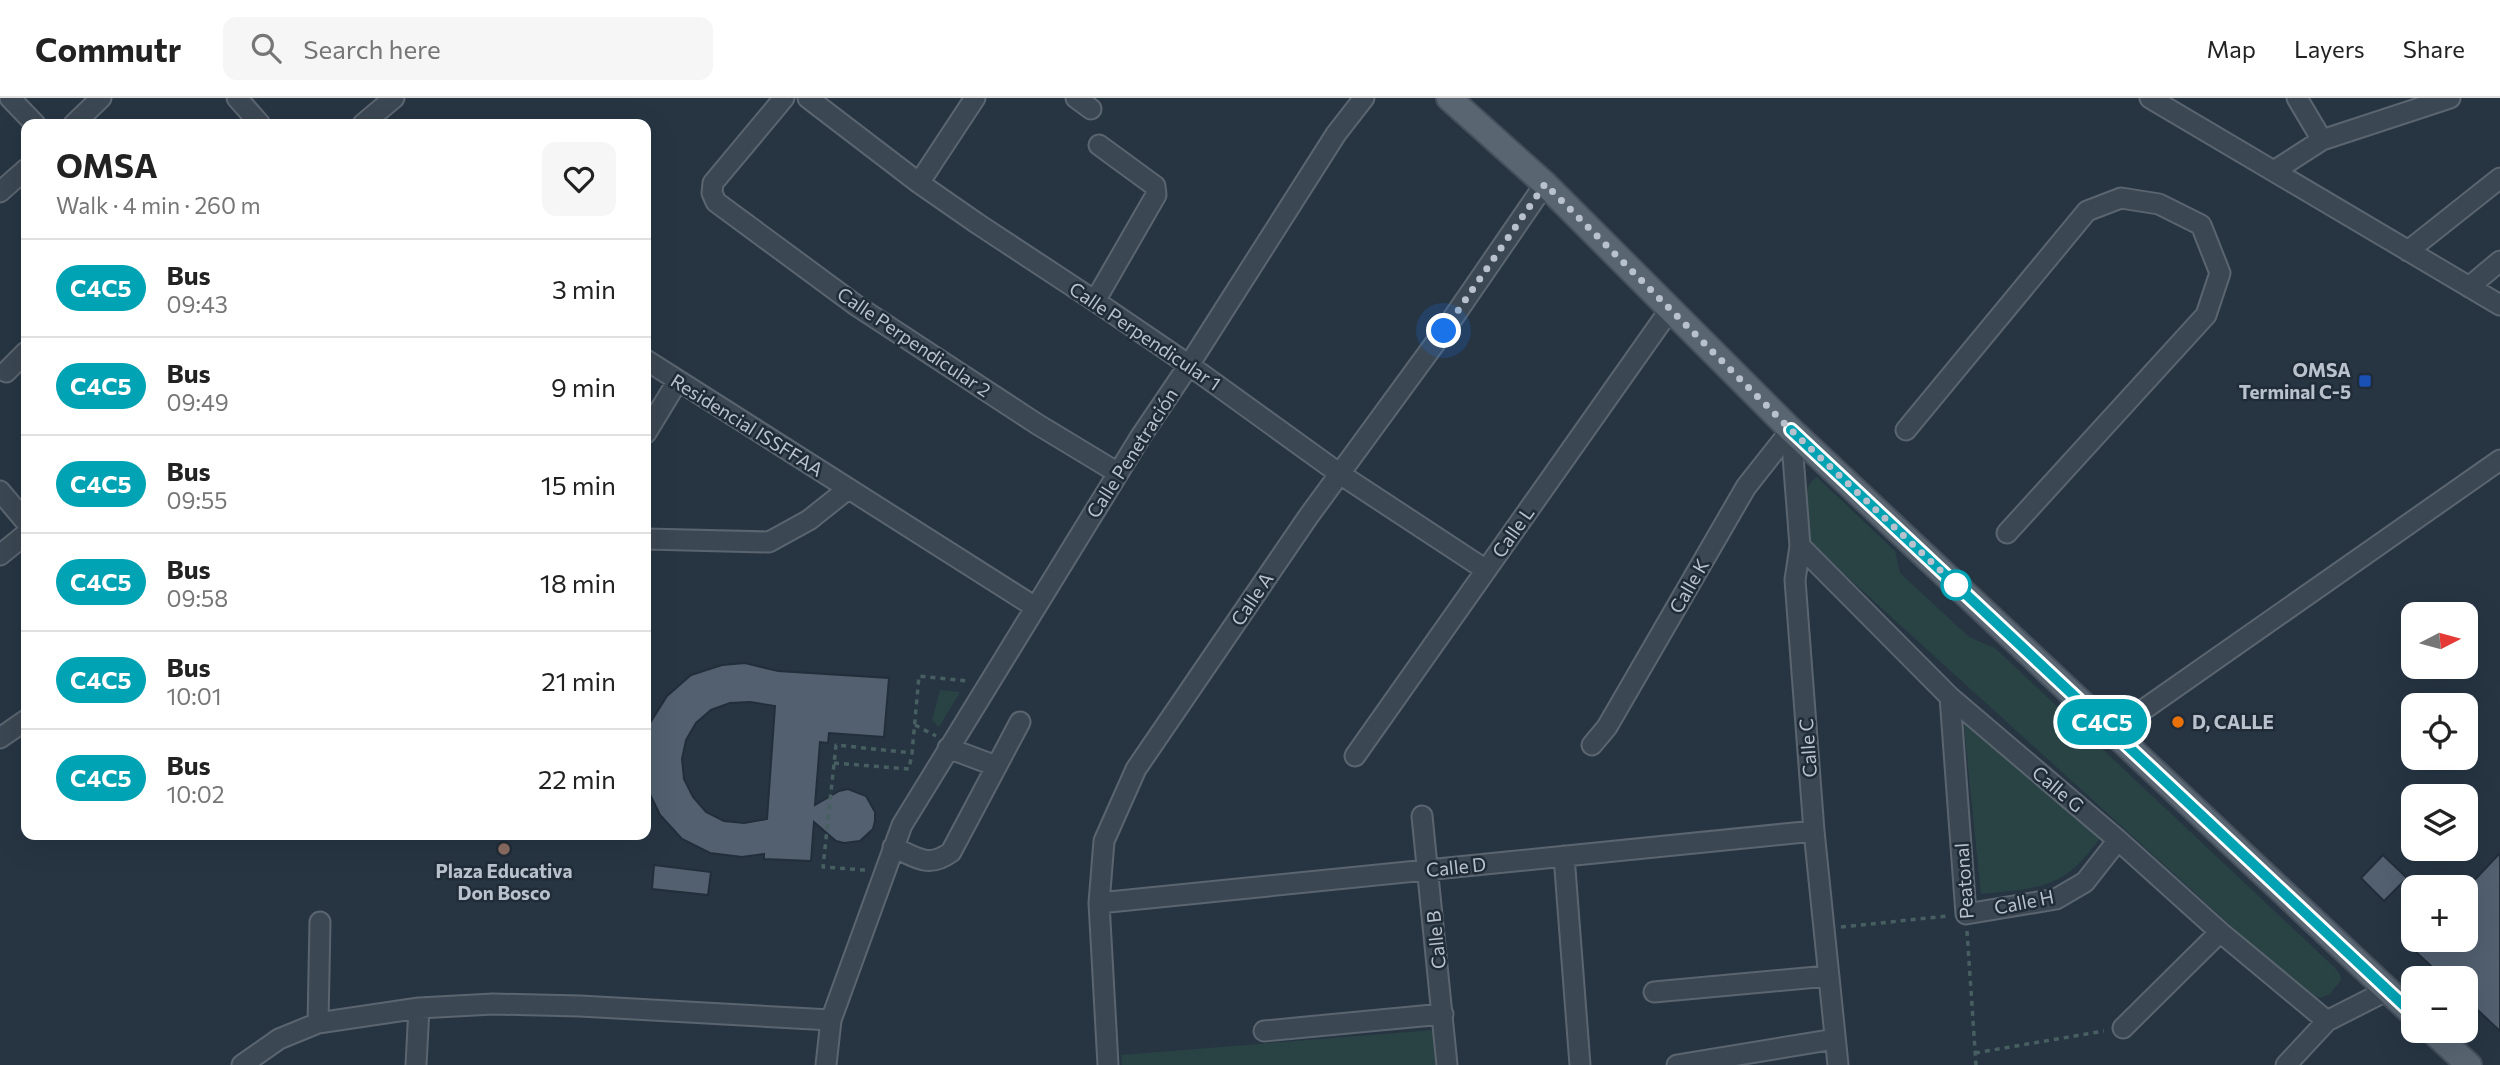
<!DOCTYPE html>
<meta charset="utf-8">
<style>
:root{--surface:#fff;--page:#f6f6f6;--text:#222;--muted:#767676;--line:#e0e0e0}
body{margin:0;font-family:Commissioner,sans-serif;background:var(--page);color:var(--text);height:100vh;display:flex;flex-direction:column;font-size:26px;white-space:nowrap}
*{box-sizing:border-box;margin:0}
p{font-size:23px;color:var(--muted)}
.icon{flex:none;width:38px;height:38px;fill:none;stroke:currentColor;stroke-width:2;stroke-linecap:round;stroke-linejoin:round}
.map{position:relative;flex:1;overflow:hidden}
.side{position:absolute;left:21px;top:21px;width:630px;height:721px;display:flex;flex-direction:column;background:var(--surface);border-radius:14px;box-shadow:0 7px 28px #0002}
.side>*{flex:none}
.badge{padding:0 14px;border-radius:23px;font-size:24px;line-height:46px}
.needle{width:46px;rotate:84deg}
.controls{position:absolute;left:2401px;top:504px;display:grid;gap:14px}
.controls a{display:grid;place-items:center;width:77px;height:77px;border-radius:14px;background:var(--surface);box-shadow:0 7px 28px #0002;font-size:35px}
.you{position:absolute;width:35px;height:35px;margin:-18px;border:5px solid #fff;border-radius:50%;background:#1a73e8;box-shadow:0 0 0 10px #1a73e833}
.map>.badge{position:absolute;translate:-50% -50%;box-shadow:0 0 0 4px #fff}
.round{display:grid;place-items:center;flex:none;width:74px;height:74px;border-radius:14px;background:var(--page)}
.headline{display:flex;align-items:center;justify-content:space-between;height:119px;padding:0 35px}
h1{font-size:33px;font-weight:700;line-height:52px}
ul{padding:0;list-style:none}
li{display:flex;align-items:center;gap:21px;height:98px;padding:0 35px;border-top:2px solid var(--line)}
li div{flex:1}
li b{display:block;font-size:26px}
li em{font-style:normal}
li .badge{min-width:77px;font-weight:700;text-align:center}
header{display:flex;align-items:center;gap:42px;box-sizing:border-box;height:98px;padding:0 35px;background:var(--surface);border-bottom:2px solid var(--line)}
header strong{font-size:33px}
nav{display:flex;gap:38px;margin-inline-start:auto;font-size:24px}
.search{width:490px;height:63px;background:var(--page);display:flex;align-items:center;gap:18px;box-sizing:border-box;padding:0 24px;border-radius:14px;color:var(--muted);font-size:26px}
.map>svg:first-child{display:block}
.green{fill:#294344}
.building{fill:#526070;stroke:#222e3a;stroke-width:2;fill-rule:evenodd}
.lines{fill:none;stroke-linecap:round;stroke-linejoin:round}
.minor-casing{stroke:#5a6570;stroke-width:23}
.major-casing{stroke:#45505c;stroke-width:28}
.path{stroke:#475f60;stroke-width:3.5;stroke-dasharray:5 5;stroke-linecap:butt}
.minor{stroke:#3b4752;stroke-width:19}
.major{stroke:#596672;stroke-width:24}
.line-casing{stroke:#fff;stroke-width:16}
.line{stroke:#00a3b4;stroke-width:10}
.walk{stroke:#b9c2cc;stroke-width:7;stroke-dasharray:0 12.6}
.transit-dot{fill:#1a4fb4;stroke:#202c38;stroke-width:2.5}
.stop-dot{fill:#fff;stroke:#00a3b4;stroke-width:3.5}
.food-dot{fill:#e8710a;stroke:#202c38;stroke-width:2.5}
.education-dot{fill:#8d6e63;stroke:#202c38;stroke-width:2.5}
.labels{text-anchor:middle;stroke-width:5;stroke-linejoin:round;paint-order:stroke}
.street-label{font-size:19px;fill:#b9c2cc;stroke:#202c38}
.poi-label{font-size:19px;font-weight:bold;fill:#b9c2cc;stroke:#202c38;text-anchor:end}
</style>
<header>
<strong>Commutr</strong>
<div class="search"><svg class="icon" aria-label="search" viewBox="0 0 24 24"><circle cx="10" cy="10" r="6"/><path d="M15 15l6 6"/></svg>Search here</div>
<nav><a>Map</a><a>Layers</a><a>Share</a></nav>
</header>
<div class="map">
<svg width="2500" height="967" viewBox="0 0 2500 967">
<rect width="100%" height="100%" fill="#273543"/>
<!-- green -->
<path class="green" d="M 1817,379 L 1895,453 L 1900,475 L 1969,539 L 1995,550 L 2334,869 L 2340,876 L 2341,882 L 2330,896 L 2320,900 L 2305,895 L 1810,445 C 1805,429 1799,388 1817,379 Z
M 940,592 L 960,594 L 939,629 L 932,622 Z
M 1963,619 L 2100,740 C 2062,793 2041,789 1981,796 Z
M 1434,932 L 1437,967 L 1122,967 L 1121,957 Z"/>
<!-- building -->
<path class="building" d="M 745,565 L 778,573 L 889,580 L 884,639 L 829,635 L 828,645 L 820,644 L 815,707 L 839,693 L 848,691 L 866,698 L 875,714 L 875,723 L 873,731 L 860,743 L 844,745 L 836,743 L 814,724 L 811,763 L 764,761 L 764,756 L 742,759 L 710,755 L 682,741 L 660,717 L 646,688 L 646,642 L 650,625 L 667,598 L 691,577 L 722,567 ZM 750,604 L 775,608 L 767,721 L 744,725 L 724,723 L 706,714 L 693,699 L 684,681 L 682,661 L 686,642 L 696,625 L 711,612 L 730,605 Z
M 2500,755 L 2500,933 L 2466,901 L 2466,880 L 2444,880 L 2403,842 L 2466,842 L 2466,791 Z
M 2383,757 L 2407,780 L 2384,803 L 2361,780 Z
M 654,767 L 711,774 L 708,797 L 652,791 Z"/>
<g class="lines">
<defs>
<path id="minor" d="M 10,0 L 35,26
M 237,0 L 260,26
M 784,0 L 713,85 L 712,95 L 716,104 L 857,208 L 1037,326 L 1118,375
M 808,0 L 919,85 L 978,126 L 1095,203 L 1189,267 L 1340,376 L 1486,472
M 1076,0 L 1091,11
M 2150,0 L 2500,207
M 2297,0 L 2322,42
M 74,26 L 101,0
M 363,26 L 394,0
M 2274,73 L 2322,42 L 2450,0
M 919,85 L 975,0
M 0,94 L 26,71
M 2408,153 L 2500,80
M 2469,189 L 2500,163
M 1095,203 L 1156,97 L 1155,88 L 1099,47
M 646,262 L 1035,509
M 6,274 L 26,254
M 1791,332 L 1800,448 L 1795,482 L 1814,733 L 1838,967
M 1906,332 L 2087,113 L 2121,100 L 2159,106 L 2201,127 L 2220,175 L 2206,217 L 2007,435
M 646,335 L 677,284
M 0,393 L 26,424
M 646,441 L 769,444 L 809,422 L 848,391
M 1800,448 L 1950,599 L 2118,742 L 2220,834 L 2327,923
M 0,457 L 26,436
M 1950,599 L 1966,816 L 2056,801 L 2085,784 L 2118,742
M 2113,633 L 2500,362
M 0,640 L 26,622
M 1592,647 L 1607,629 L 1746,389 L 1791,332
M 948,650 L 996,668
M 1355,658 L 1671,210
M 1422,718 L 1447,967
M 893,749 C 916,759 928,771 951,754 L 1020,624
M 1564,758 L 1580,967
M 1099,805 L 1814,733
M 1654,894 L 1828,878
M 318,925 L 320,824
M 2123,930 L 2220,834
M 1264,933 L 1443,916
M 242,967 L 279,941 L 318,925 L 419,910 L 493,906 L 580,908 L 831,922
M 416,967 L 419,910
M 826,967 L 831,922 L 902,727 L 1141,338 L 1189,267 L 1336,36 L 1364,0
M 1108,967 L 1099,805 L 1104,743 L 1136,671 L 1308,419 L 1444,233 L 1545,86
M 1677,967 L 1835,941
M 2286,967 L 2327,923 L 2388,892"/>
<path id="major" d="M 1449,0 L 1545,86 L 1791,332 L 2413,916
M 2432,933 L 2469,967"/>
</defs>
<!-- minor casing -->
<use href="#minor" class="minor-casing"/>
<!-- major casing -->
<use href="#major" class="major-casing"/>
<!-- path -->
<path class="path" d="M 915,627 L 936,638
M 834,665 L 909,671 L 912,655
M 865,772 L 823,769 L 836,647 L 912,655 L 919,578 L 968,583
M 1841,829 L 1948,818
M 1967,833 L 1976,967
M 1975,955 L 2104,933"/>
<!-- minor -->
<use href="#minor" class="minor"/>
<!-- major -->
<use href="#major" class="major"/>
</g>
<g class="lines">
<defs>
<path id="line" d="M 1791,332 L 2413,916"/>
</defs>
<!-- line casing -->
<use href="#line" class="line-casing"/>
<!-- line -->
<use href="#line" class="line"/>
<!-- walk -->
<path class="walk" d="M 1444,233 L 1545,86 L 1791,332 L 1956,487"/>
</g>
<!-- markers -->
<rect class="transit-dot" x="2358" y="276" width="14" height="14" rx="3.5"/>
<circle class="stop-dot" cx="1956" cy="487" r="14"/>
<circle class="food-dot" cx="2178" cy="624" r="7"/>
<circle class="education-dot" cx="504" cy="751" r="7"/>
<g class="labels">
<!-- street labels -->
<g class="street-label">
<text transform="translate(1145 238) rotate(34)" y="7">Calle Perpendicular 1</text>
<text transform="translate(914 244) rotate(34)" y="7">Calle Perpendicular 2</text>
<text transform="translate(747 327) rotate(32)" y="7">Residencial ISSFFAA</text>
<text transform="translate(1132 355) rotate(-57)" y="7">Calle Penetración</text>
<text transform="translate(1513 434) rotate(-55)" y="7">Calle L</text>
<text transform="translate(1689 488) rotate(-60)" y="7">Calle K</text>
<text transform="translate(1252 501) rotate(-56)" y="7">Calle A</text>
<text transform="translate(1808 650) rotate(-94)" y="7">Calle C</text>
<text transform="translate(2058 691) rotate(40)" y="7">Calle G</text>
<text transform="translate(1456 769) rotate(-6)" y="7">Calle D</text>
<text transform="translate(1964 783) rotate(-94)" y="7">Peatonal</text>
<text transform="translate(2024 804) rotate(-11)" y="7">Calle H</text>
<text transform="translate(1436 842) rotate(-96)" y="7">Calle B</text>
</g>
<!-- poi labels -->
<g class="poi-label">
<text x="2351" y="279">OMSA<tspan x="2351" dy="22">Terminal C-5</tspan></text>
<text x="2192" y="631" text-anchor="start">D, CALLE</text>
<text x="504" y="780" text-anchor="middle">Plaza Educativa<tspan x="504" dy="22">Don Bosco</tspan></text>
</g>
</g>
</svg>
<div class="controls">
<a><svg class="needle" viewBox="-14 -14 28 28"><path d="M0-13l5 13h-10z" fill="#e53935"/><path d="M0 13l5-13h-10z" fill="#767676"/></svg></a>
<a><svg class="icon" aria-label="locate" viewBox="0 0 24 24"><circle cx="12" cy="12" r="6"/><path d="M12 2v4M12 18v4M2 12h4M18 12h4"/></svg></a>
<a><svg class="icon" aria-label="layers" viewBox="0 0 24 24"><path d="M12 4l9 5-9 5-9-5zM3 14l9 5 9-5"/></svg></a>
<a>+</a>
<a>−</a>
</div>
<div class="you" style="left:1444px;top:233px"></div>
<b class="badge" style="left:2102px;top:624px;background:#00a3b4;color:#fff">C4C5</b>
<section class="side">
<div class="headline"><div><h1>OMSA</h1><p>Walk · 4 min · 260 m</p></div><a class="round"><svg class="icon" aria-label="heart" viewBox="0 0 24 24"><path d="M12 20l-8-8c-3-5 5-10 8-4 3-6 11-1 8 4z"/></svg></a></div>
<ul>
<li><span class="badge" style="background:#00a3b4;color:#fff">C4C5</span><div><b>Bus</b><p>09:43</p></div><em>3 min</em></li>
<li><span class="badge" style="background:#00a3b4;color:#fff">C4C5</span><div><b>Bus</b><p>09:49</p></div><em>9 min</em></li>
<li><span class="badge" style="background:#00a3b4;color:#fff">C4C5</span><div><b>Bus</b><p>09:55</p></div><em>15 min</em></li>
<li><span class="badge" style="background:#00a3b4;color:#fff">C4C5</span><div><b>Bus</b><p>09:58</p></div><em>18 min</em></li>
<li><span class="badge" style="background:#00a3b4;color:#fff">C4C5</span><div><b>Bus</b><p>10:01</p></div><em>21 min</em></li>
<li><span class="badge" style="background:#00a3b4;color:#fff">C4C5</span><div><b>Bus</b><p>10:02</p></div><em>22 min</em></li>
</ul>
</section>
</div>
